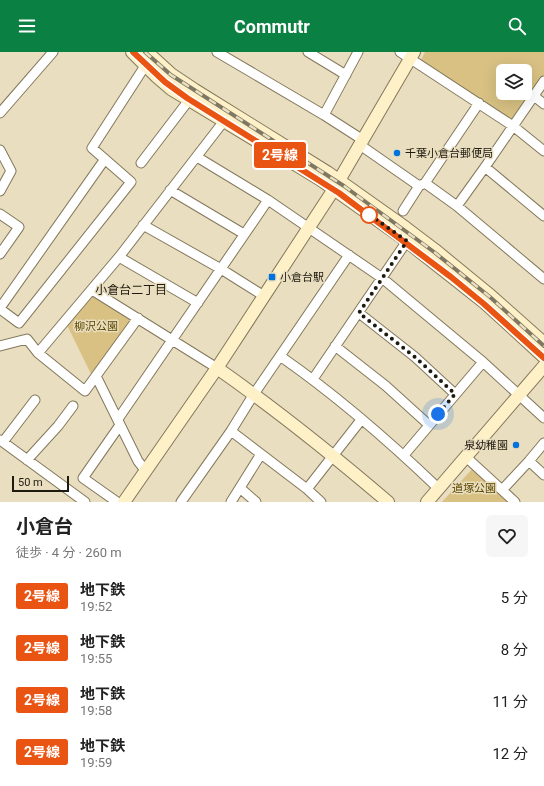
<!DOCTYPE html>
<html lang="ja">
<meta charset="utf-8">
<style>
:root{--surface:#fff;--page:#f6f6f6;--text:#222;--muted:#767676;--accent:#0b8043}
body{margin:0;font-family:Roboto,"Noto Sans JP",sans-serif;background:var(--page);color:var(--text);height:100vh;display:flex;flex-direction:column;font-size:15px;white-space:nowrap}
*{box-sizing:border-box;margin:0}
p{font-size:13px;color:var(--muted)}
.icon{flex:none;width:22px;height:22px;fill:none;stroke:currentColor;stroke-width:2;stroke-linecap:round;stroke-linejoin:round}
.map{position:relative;height:450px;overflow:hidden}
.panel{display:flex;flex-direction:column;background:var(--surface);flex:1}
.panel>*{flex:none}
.badge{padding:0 8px;border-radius:3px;font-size:14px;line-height:26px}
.buttons{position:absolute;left:496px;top:12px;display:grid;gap:8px}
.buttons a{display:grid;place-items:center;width:36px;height:36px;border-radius:6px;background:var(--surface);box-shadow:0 4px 16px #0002;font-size:20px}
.scale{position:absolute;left:12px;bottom:10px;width:57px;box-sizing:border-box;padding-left:4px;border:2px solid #1f1a0f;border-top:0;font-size:11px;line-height:14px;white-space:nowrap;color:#1f1a0f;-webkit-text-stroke:3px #e9debf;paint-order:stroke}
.you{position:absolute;width:20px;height:20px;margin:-10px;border:3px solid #fff;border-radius:50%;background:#1a73e8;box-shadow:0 0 0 6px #1a73e833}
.map>.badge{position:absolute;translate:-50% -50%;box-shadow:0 0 0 2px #fff}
.round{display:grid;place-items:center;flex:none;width:42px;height:42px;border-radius:6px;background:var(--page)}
.summary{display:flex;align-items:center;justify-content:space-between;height:68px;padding:0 16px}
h1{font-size:19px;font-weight:700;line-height:30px}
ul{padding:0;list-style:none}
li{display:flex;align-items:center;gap:12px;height:52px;padding:0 16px}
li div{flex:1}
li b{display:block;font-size:15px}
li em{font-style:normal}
li .badge{min-width:44px;font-weight:700;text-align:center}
header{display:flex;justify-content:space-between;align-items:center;height:52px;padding:0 16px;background:var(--accent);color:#fff;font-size:18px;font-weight:700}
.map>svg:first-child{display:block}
.green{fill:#d8c183;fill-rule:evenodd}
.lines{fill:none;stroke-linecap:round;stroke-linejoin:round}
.street-casing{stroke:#83785c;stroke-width:11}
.secondary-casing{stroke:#83785c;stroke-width:14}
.street{stroke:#fff;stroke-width:9}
.secondary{stroke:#fef1c8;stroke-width:12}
.rail-casing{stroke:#807863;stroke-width:4}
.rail{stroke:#e9debf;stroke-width:2.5;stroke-dasharray:8;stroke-linecap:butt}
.line-casing{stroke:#fff;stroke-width:9}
.line{stroke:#ea5413;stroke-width:6}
.walk{stroke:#1f1a0f;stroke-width:4;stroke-dasharray:0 7.2}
.poi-dot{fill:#0273da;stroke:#e9debf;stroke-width:1.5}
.stop-dot{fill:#fff;stroke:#ea5413;stroke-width:2}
.labels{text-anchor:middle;stroke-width:3;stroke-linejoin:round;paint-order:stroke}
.poi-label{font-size:11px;fill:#1f1a0f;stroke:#e9debf;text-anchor:start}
.park-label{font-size:11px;fill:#5d4800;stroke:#e9debf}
.neighbourhood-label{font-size:12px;fill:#1f1a0f;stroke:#e9debf}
</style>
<header><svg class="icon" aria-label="menu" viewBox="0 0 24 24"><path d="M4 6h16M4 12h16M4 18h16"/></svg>Commutr<svg class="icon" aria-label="search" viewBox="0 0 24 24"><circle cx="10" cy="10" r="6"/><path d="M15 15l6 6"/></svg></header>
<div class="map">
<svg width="544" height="450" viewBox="0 0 544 450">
<rect width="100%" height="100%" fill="#e9debf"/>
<!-- green -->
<path class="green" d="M 425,0 L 544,0 L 544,23 L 512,68 L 421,8 ZM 503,19 L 525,19 L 525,41 L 503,41 Z
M 90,242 L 132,265 L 92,324 L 66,271 Z
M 473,416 L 511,450 L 442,450 Z"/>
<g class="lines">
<defs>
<path id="street" d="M 217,0 L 324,63 L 363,88
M 308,0 L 346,23
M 400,0 L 513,74 L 544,99
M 534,44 L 544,52
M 0,61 L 53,0
M 324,63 L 358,0
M 360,93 L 419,134
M 0,98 L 11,119 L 0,139
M 197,105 L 268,148 L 382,226 L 483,310 L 544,366
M 141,111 L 189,48
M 485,115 L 544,164
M 425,131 L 457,154 L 544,227
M 170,138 L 244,182
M 457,154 L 485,115 L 544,29
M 403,159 L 419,134 L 425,131 L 479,51
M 0,162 L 19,175 L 0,202
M 143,173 L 221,217 L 264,244
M 119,205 L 198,251
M 92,238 L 217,316
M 0,256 L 105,107
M 0,257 L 19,271 L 131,130 L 92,96 L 145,14
M 359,261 L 415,305 L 455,342
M 0,294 L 27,287 L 38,301 L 85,339 L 138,266
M 335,294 L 386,334 L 429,373
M 38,301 L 119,205 L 224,69
M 280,304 C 336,343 389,389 439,437
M 96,324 L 138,409 L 145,418
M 313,327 L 407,189
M 118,367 L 268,148
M 231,379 L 307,437 L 321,450
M 0,388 L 85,450
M 3,390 L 35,348
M 404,403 L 483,310
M 466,405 L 515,450
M 27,408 L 58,374 L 73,354
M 529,409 L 544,423
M 240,436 L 256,450
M 307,437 L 361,368
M 502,438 L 529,409 L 544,391
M 117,450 L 83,426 L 120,373
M 181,450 L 231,379 L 254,342 L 349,203
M 231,450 L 261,402"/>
<path id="secondary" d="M 132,0 L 157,25 L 171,37 L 321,128 L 400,184 L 485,251 L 544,305
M 147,0 L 171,22 L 195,38 L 327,120 L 406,176 L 435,198 L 491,244 L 544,291
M 217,316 C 277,358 333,403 388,450
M 124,450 L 217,316 L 334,137 L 414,0
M 427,450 L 544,314"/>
</defs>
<!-- street casing -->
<use href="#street" class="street-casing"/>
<!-- secondary casing -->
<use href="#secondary" class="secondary-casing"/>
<!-- street -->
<use href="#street" class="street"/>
<!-- secondary -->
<use href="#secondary" class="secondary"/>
<defs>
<path id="rail" d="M 133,0 C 150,17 168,32 187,46 L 339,141 L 429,207 L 484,252 L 544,306
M 145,0 L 171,23 L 344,134 L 434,200 L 490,245 L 544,294"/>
</defs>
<!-- rail casing -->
<use href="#rail" class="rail-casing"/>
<!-- rail -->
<use href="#rail" class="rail"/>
</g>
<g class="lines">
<defs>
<path id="line" d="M 133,0 L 165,30 L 187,46 L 339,141 L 451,225 L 484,252 L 544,306"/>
</defs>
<!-- line casing -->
<use href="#line" class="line-casing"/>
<!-- line -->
<use href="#line" class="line"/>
<!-- walk -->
<path class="walk" d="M 369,163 L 367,161 L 407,189 L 359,261 L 415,305 L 455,342 L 438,362"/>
</g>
<!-- markers -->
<g class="poi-dot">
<circle cx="397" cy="101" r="4"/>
<rect x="268" y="221" width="8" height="8" rx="2"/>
<circle cx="516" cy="393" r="4"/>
</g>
<circle class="stop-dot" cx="369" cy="163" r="8"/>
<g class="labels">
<!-- poi labels -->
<g class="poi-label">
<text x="405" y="105">千葉小倉台郵便局</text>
<text x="280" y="229">小倉台駅</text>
<text x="508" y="397" text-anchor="end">泉幼稚園</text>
</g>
<!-- park labels -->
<g class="park-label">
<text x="96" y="278">柳沢公園</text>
<text x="474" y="440">道塚公園</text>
</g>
<!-- neighbourhood labels -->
<g class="neighbourhood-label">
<text x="131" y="242">小倉台二丁目</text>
</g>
</g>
</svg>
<div class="buttons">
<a><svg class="icon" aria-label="layers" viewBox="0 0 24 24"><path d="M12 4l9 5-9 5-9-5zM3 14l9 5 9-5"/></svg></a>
</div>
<div class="scale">50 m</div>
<div class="you" style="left:438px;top:362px"></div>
<b class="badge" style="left:280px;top:103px;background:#ea5413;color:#fff">2号線</b>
</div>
<section class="panel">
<div class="summary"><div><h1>小倉台</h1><p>徒歩 · 4 分 · 260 m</p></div><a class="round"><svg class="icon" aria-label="heart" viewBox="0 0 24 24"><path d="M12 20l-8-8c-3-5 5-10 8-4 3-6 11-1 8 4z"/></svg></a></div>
<ul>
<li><span class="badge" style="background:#ea5413;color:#fff">2号線</span><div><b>地下鉄</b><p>19:52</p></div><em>5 分</em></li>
<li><span class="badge" style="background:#ea5413;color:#fff">2号線</span><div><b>地下鉄</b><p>19:55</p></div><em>8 分</em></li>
<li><span class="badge" style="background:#ea5413;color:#fff">2号線</span><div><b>地下鉄</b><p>19:58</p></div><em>11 分</em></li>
<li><span class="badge" style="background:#ea5413;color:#fff">2号線</span><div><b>地下鉄</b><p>19:59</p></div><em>12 分</em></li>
</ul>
</section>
